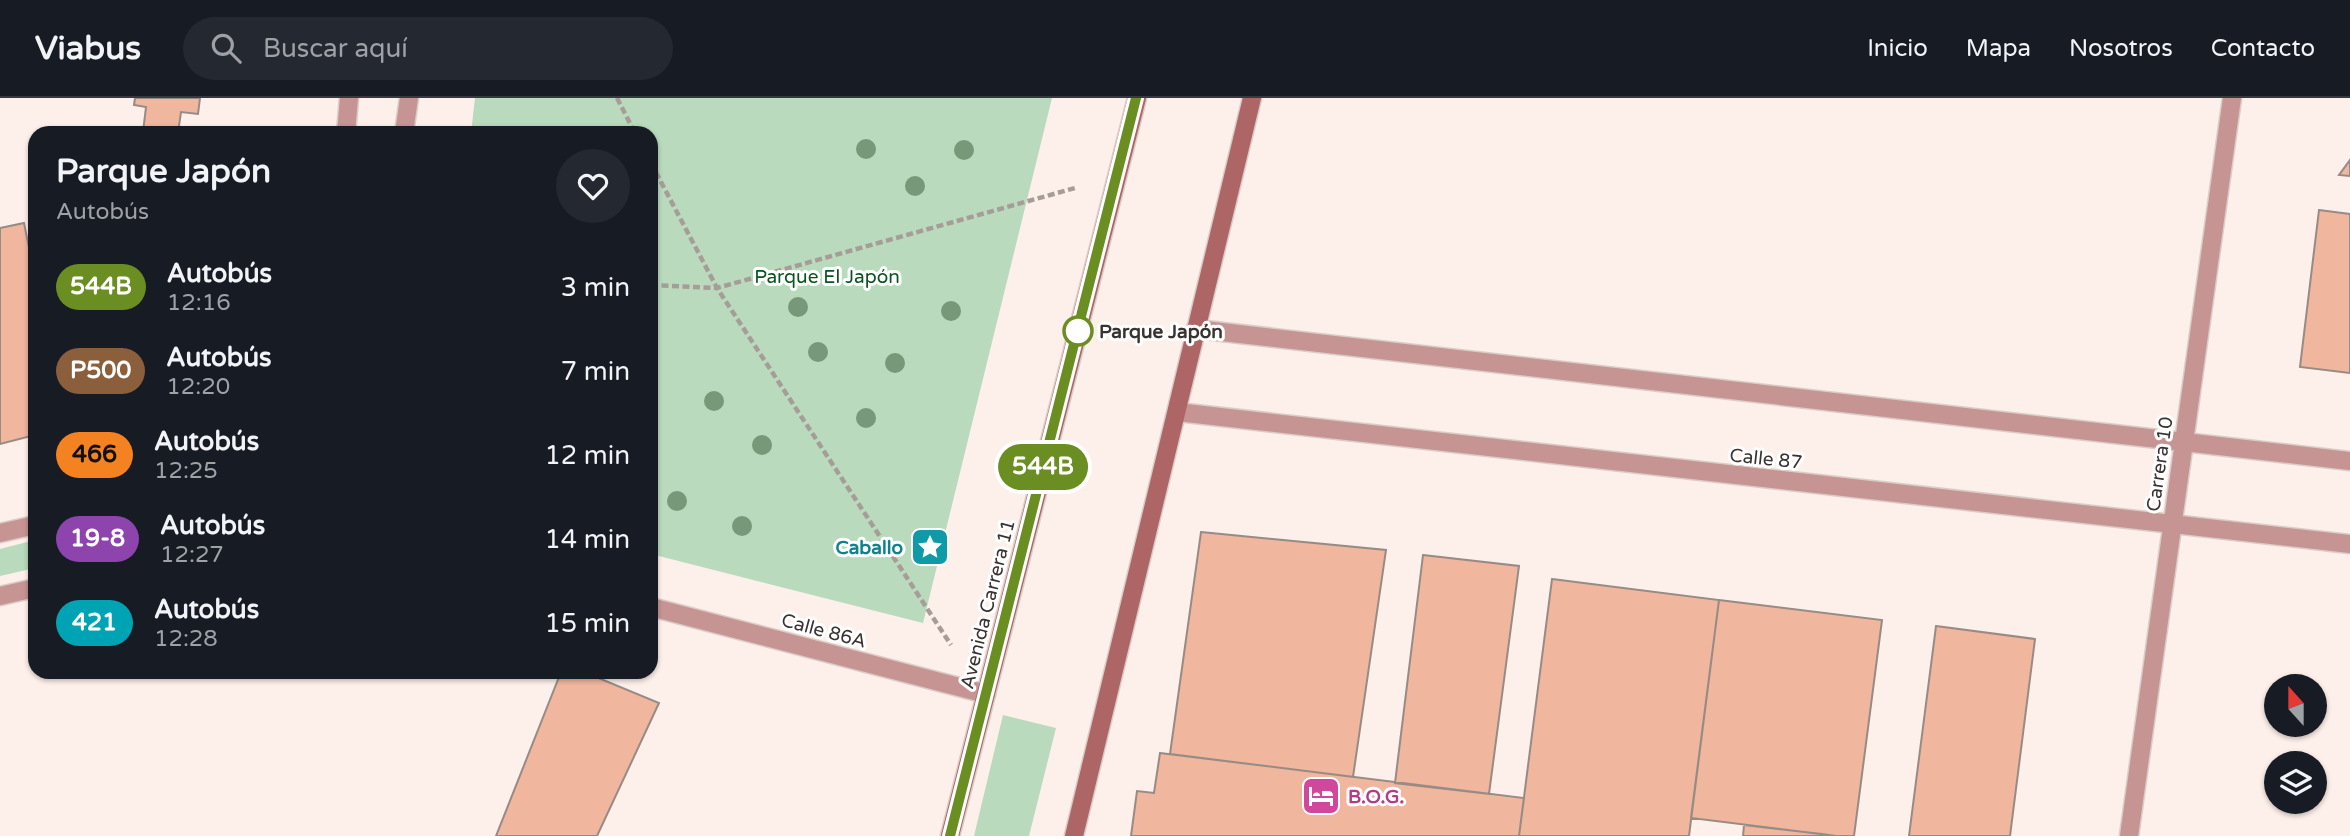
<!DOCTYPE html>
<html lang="es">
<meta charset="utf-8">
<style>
:root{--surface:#171b24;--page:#242831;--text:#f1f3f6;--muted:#9ea1a6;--line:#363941}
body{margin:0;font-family:"Varela Round",sans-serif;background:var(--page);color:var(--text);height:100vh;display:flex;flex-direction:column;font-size:26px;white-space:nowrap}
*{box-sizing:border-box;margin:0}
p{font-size:23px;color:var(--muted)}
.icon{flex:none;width:38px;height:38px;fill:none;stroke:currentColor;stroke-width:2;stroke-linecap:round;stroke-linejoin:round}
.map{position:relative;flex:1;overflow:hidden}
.details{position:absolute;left:28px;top:28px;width:630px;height:553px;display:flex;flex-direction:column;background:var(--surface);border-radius:21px;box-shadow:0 2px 5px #0004}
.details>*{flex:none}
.badge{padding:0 14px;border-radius:23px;font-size:24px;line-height:46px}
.needle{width:46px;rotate:339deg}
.controls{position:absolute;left:2264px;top:576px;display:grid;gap:14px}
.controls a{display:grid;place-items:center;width:63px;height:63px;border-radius:50%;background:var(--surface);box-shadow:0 2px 5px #0004;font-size:35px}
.map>.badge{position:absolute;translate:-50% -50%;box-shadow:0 0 0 4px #fff}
.round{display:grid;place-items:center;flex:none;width:74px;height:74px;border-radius:37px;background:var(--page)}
.overview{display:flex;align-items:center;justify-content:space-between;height:119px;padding:0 28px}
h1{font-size:33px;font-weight:800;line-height:52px}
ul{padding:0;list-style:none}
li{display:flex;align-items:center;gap:21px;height:84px;padding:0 28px}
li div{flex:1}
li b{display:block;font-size:26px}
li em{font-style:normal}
li .badge{min-width:77px;font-weight:700;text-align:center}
header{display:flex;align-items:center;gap:42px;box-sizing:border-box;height:98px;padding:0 35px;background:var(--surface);border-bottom:2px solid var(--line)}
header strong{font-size:33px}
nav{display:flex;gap:38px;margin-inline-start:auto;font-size:24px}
.search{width:490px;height:63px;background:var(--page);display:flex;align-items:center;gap:18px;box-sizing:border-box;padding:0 24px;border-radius:38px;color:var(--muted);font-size:26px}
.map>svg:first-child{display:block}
.green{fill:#b9dabd}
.building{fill:#f0b69e;stroke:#978b86;stroke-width:2}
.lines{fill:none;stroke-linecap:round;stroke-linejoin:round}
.minor-casing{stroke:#dacdc8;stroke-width:21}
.secondary-casing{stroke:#dacdc8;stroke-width:21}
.path{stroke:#a79d98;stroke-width:4.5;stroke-dasharray:7 3.5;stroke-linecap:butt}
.minor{stroke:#c69493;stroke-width:18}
.secondary{stroke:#ad6566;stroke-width:18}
.tree{fill:#77997a}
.line-casing{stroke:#fff;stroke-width:16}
.line{stroke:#6b8e23;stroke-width:10}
.stop-dot{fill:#fff;stroke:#6b8e23;stroke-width:3.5}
.labels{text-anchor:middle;stroke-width:6;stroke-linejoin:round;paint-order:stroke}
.park-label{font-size:19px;fill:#095320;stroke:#fff}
.stop-label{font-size:19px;font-weight:bold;fill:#383230;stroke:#fff;text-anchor:start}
.street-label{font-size:19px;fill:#383230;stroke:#fff}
.culture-label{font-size:19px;font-weight:bold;fill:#0d838f;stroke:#fff;text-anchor:end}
.hotel-label{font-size:19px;font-weight:bold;fill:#b23c85;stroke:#fff;text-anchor:start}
</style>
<header>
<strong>Viabus</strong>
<div class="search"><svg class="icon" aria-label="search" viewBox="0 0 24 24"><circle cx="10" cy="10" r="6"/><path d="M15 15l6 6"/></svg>Buscar aquí</div>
<nav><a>Inicio</a><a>Mapa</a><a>Nosotros</a><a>Contacto</a></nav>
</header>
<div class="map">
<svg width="2350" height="738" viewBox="0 0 2350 738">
<rect width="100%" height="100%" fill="#fdefe9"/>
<!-- green -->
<path class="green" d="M 475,0 L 1052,0 L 923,525 L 651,456 L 651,35 L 471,35 Z
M 35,442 L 35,470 L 0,478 L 0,451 Z
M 1003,617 L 1056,630 L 1029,738 L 974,738 Z"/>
<!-- building -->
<path class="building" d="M 135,0 L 200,0 L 198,16 L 181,14 L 178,35 L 143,34 L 146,9 L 134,7 Z
M 2350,62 L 2350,78 L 2339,77 Z
M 2319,112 L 2350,116 L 2350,275 L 2300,269 Z
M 24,125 L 35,179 L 35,337 L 0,346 L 0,130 Z
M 1201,434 L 1386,452 L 1353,679 L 1170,656 Z
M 1423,457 L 1519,468 L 1489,696 L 1395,685 Z
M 1552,481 L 1719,502 L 1689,738 L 1519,738 Z
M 1719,502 L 1882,522 L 1854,738 L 1836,738 L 1691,720 Z
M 1936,528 L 2035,541 L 2010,738 L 1909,738 Z
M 561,574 L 584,574 L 659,605 L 597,738 L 496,738 Z
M 1160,655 L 1524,700 L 1519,738 L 1131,738 L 1137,693 L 1154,695 Z
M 1744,727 L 1822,736 L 1836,738 L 1743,738 Z"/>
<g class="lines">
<defs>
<path id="minor" d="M 346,35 L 349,0
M 404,35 L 409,0
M 1196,231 L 2350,363
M 1177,314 L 2350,446
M 0,435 L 35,427
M 0,498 L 35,490
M 651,509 L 986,596
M 2129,738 L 2232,0"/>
<path id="secondary" d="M 950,738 L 1137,0
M 1074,738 L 1252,0"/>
</defs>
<!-- minor casing -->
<use href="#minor" class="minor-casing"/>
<!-- secondary casing -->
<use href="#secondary" class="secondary-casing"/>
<!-- path -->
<path class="path" d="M 617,0 L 635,35
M 651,65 L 717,190 L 951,547
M 651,187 L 717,190 L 1075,90"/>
<!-- minor -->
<use href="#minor" class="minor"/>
<!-- secondary -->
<use href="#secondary" class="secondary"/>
</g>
<!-- trees -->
<g class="tree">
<circle cx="866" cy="51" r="10"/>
<circle cx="964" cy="52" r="10"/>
<circle cx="915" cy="88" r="10"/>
<circle cx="798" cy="209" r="10"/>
<circle cx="951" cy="213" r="10"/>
<circle cx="818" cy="254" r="10"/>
<circle cx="895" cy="265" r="10"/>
<circle cx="714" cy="303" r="10"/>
<circle cx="866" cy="320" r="10"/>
<circle cx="762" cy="347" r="10"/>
<circle cx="677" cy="403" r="10"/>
<circle cx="742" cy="428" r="10"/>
</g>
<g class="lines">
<defs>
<path id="line" d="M 950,738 L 1136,0"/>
</defs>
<!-- line casing -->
<use href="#line" class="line-casing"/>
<!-- line -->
<use href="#line" class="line"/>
</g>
<!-- icons -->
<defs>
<symbol id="sight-square" viewBox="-11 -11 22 22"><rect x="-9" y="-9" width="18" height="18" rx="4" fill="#0f9aa8" stroke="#fff"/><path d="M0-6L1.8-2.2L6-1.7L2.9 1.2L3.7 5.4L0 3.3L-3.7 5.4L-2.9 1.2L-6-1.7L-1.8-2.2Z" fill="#fff"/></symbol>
<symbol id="hotel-square" viewBox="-11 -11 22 22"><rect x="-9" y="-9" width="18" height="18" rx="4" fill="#d1479c" stroke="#fff"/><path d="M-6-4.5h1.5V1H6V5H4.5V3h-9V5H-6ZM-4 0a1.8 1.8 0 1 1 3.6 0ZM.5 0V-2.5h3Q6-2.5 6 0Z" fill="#fff"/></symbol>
</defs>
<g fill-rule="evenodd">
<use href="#sight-square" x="908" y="427" width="44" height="44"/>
<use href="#hotel-square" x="1299" y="676" width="44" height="44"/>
</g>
<!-- markers -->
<circle class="stop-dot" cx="1078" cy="233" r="14"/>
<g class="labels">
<!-- park labels -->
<g class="park-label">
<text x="827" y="185">Parque El Japón</text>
</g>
<!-- stop labels -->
<g class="stop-label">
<text x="1099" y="240">Parque Japón</text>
</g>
<!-- street labels -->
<g class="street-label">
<text transform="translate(1766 360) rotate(6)" y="7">Calle 87</text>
<text transform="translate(2159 366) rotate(-82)" y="7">Carrera 10</text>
<text transform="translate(987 506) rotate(-76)" y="7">Avenida Carrera 11</text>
<text transform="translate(824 532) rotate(15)" y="7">Calle 86A</text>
</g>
<!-- culture labels -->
<g class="culture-label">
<text x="903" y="456">Caballo</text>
</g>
<!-- hotel labels -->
<g class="hotel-label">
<text x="1348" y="705">B.O.G.</text>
</g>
</g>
</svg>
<div class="controls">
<a><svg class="needle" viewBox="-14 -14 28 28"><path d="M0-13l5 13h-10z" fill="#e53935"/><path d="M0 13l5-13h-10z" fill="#9ea1a6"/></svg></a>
<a><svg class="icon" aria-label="layers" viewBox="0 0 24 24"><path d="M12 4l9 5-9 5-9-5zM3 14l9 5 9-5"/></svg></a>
</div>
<b class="badge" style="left:1043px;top:369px;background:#6b8e23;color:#fff">544B</b>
<section class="details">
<div class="overview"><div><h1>Parque Japón</h1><p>Autobús</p></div><a class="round"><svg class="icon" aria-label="heart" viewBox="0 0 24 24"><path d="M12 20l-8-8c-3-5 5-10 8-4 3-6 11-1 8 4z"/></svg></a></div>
<ul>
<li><span class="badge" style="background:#6b8e23;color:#fff">544B</span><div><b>Autobús</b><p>12:16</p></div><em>3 min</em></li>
<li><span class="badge" style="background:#8b5e3c;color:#fff">P500</span><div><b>Autobús</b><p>12:20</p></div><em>7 min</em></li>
<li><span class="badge" style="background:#f58220;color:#111">466</span><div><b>Autobús</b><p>12:25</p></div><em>12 min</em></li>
<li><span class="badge" style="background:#8e44ad;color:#fff">19-8</span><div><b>Autobús</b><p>12:27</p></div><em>14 min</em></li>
<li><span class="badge" style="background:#00a3b4;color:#fff">421</span><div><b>Autobús</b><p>12:28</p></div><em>15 min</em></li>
</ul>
</section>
</div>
